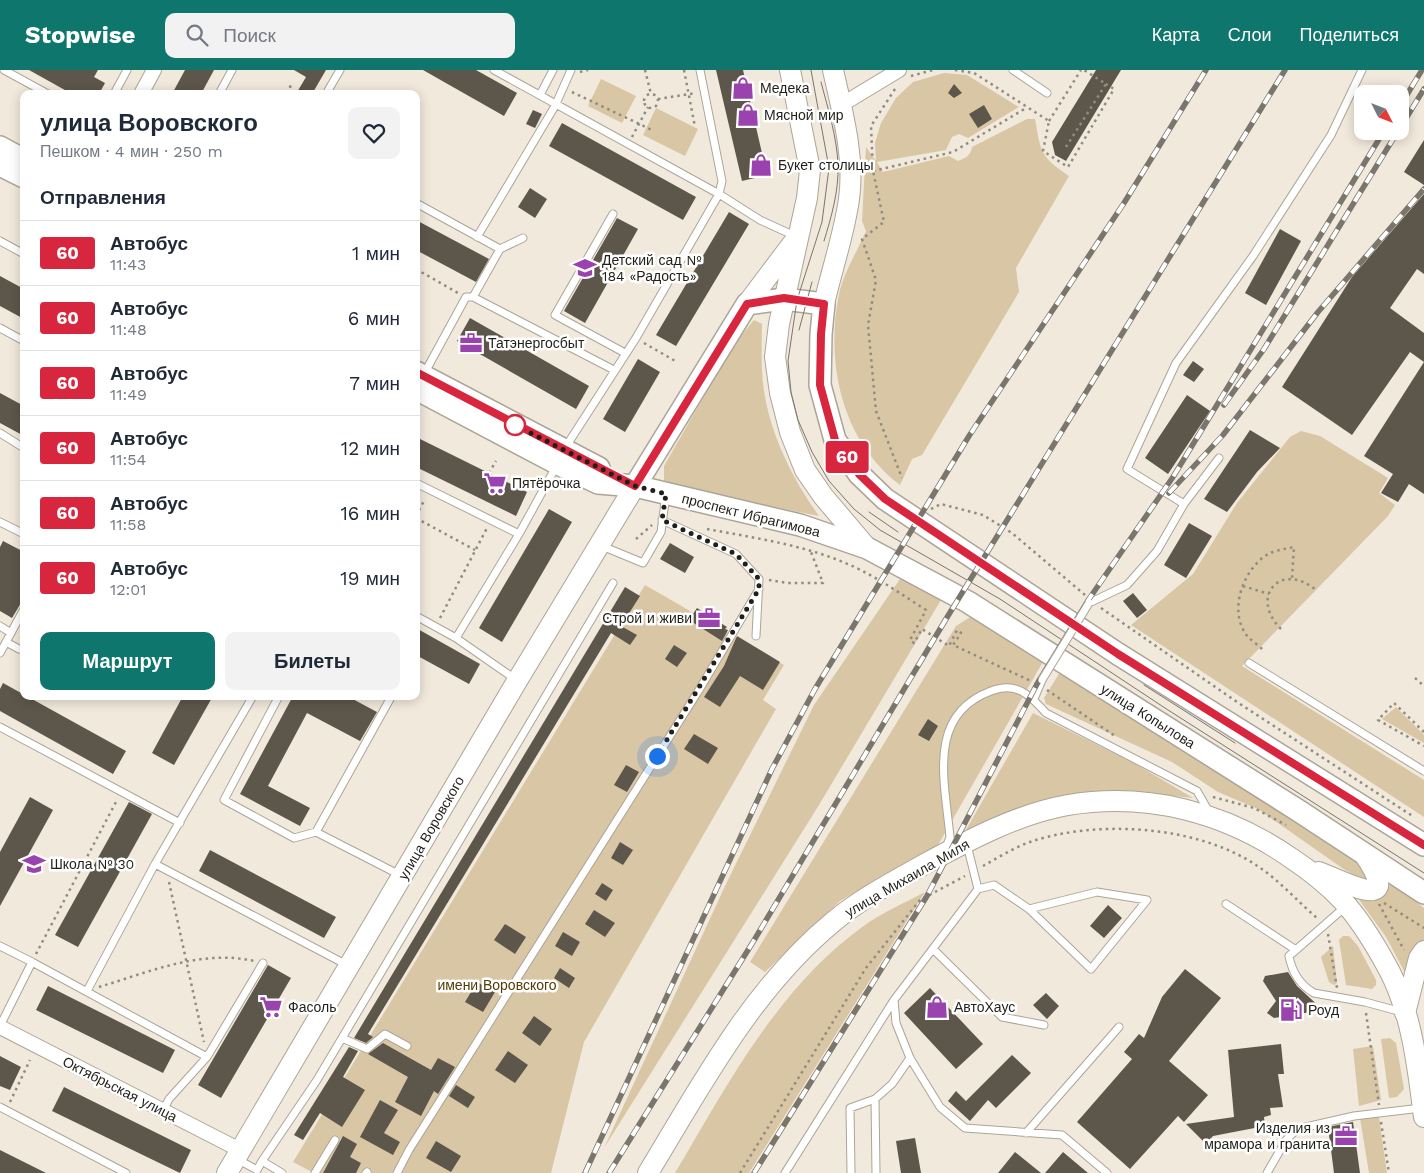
<!DOCTYPE html>
<html lang="ru">
<meta charset="utf-8">
<style>
:root{--surface:#fff;--page:#f2f2f3;--text:#1f2937;--muted:#747a83;--line:#e0e1e3;--accent:#0f766e}
body{margin:0;font-family:"Work Sans",sans-serif;background:var(--page);color:var(--text);height:100vh;display:flex;flex-direction:column;font-size:19px;white-space:nowrap}
*{box-sizing:border-box;margin:0}
p{font-size:16px;color:var(--muted)}
.icon{flex:none;width:28px;height:28px;fill:none;stroke:currentColor;stroke-width:2;stroke-linecap:round;stroke-linejoin:round}
.map{position:relative;flex:1;overflow:hidden}
.details{position:absolute;left:20px;top:20px;width:400px;height:610px;display:flex;flex-direction:column;background:var(--surface);border-radius:10px;box-shadow:0 2px 12px #0003}
.details>*{flex:none}
.badge{padding:0 10px;border-radius:4px;font-size:18px;line-height:32px}
.needle{width:32px;rotate:132deg}
.tools{position:absolute;left:1354px;top:15px;display:grid;gap:10px}
.tools a{display:grid;place-items:center;width:55px;height:55px;border-radius:10px;background:var(--surface);box-shadow:0 2px 12px #0003;font-size:25px}
.you{position:absolute;width:25px;height:25px;margin:-12px;border:4px solid #fff;border-radius:50%;background:#1a73e8;box-shadow:0 0 0 8px #1a73e833}
.map>.badge{position:absolute;translate:-50% -50%;box-shadow:0 0 0 2px #fff}
h2{padding:0 20px;font-size:19px;line-height:45px}
.round{display:grid;place-items:center;flex:none;width:52px;height:52px;border-radius:10px;background:var(--page)}
.summary{display:flex;align-items:center;justify-content:space-between;height:85px;padding:0 20px}
h1{font-size:24px;font-weight:700;line-height:38px}
.primary-button{display:flex;gap:10px;margin-top:auto;padding:10px 20px}
.primary-button a{flex:1;height:58px;border-radius:10px;background:var(--accent);color:#fff;font-size:20px;font-weight:700;line-height:58px;text-align:center}
.primary-button a+a{background:var(--page);color:var(--text)}
ul{padding:0;list-style:none}
li{display:flex;align-items:center;gap:15px;height:65px;padding:0 20px;border-top:1px solid var(--line)}
li div{flex:1}
li b{display:block;font-size:19px}
li em{font-style:normal}
li .badge{min-width:55px;font-weight:700;text-align:center}
header{display:flex;align-items:center;gap:30px;box-sizing:border-box;height:70px;padding:0 25px;background:var(--accent);color:#fff}
header strong{font-size:24px}
nav{display:flex;gap:28px;margin-inline-start:auto;font-size:18px}
.search{width:350px;height:45px;background:var(--page);display:flex;align-items:center;gap:12px;box-sizing:border-box;padding:0 18px;border-radius:10px;color:var(--muted);font-size:19px}
.map>svg:first-child{display:block}
.green{fill:#d9c6a5}
.building{fill:#5d574b}
.lines{fill:none;stroke-linecap:round;stroke-linejoin:round}
.lane-casing{stroke:#aca597;stroke-width:9}
.street-casing{stroke:#aca597;stroke-width:16}
.secondary-casing{stroke:#aca597;stroke-width:22}
.primary-casing{stroke:#aca597;stroke-width:24}
.path{stroke:#918c81;stroke-width:2.5;stroke-dasharray:2.5 4;stroke-linecap:butt}
.lane{stroke:#fff;stroke-width:7}
.street{stroke:#fff;stroke-width:14}
.secondary{stroke:#fff;stroke-width:20}
.primary{stroke:#fff;stroke-width:21}
.tram{stroke:#7b766d;stroke-width:1}
.rail-casing{stroke:#7b766d;stroke-width:5.5}
.rail{stroke:#fff;stroke-width:4;stroke-dasharray:11;stroke-linecap:butt}
.lane-bridge-casing{stroke:#aca597;stroke-width:9;stroke-linecap:butt}
.lane-bridge{stroke:#fff;stroke-width:7}
.line-casing{stroke:#fff;stroke-width:11}
.line{stroke:#d7263d;stroke-width:8}
.walk{stroke:#211f19;stroke-width:5;stroke-dasharray:0 9}
.stop-dot{fill:#fff;stroke:#d7263d;stroke-width:2.5}
.labels{text-anchor:middle;stroke-width:5;stroke-linejoin:round;paint-order:stroke}
.poi-label{font-size:14px;fill:#211f19;stroke:#fff;text-anchor:start}
.street-label{font-size:14px;fill:#211f19;stroke:#fff}
.park-label{font-size:14px;fill:#533c06;stroke:#fff}
</style>
<header>
<strong>Stopwise</strong>
<div class="search"><svg class="icon" aria-label="search" viewBox="0 0 24 24"><circle cx="10" cy="10" r="6"/><path d="M15 15l6 6"/></svg>Поиск</div>
<nav><a>Карта</a><a>Слои</a><a>Поделиться</a></nav>
</header>
<div class="map">
<svg width="1424" height="1103" viewBox="0 0 1424 1103">
<rect width="100%" height="100%" fill="#f1e9db"/>
<!-- green -->
<path class="green" d="M 944,3 L 967,5 L 1019,37 L 968,68 L 959,64 L 952,67 L 946,80 L 877,92 L 883,102 L 949,86 L 958,91 C 965,88 971,86 972,77 L 1027,49 L 1035,49 C 1041,83 1040,86 1069,106 L 1016,198 L 1019,222 L 922,385 L 912,389 L 900,415 C 842,371 825,294 839,224 C 844,202 857,182 866,161 L 862,151 L 866,77 L 876,91 L 875,73 L 881,53 L 896,28 L 913,12 Z
M 601,9 L 636,26 L 622,53 L 588,36 Z
M 656,38 L 698,59 L 685,86 L 643,65 Z
M 754,250 L 762,254 C 762,269 761,285 762,300 C 764,352 789,404 819,446 L 664,415 L 664,396 L 734,274 Z
M 1301,361 L 1320,366 L 1388,408 L 1379,423 L 1395,435 L 1388,446 L 1242,596 L 1424,710 L 1424,747 L 1131,555 L 1193,504 L 1237,433 L 1290,367 Z
M 902,506 L 941,530 L 819,735 L 604,1078 L 726,814 L 814,635 Z
M 645,515 L 784,595 L 763,630 L 776,639 L 584,972 L 551,1103 L 314,1103 L 293,1092 Z
M 972,546 L 1044,590 L 938,775 L 840,831 L 765,902 L 750,892 L 956,556 Z
M 1062,599 L 1356,785 L 1369,813 L 1345,800 L 1258,739 L 1218,722 L 1172,692 L 1046,634 L 1044,628 Z
M 1396,637 L 1424,665 L 1424,673 L 1382,649 Z
M 1033,643 L 1134,693 L 1193,728 L 1144,723 L 1096,725 L 963,765 Z
M 1390,811 L 1424,838 L 1424,870 L 1415,885 L 1409,910 L 1386,867 L 1349,816 L 1383,822 L 1390,815 Z
M 925,822 L 749,1103 L 675,1103 C 728,1014 778,917 865,855 C 883,842 905,833 925,822 Z
M 1343,866 L 1349,866 L 1358,876 L 1376,910 L 1376,915 L 1372,919 L 1346,915 L 1339,870 Z
M 1333,876 L 1337,913 L 1334,915 L 1329,912 L 1321,887 Z
M 1390,968 L 1396,973 L 1404,1019 L 1397,1027 L 1389,1028 L 1381,969 Z
M 1373,976 L 1381,1030 L 1359,1036 L 1353,979 Z
M 1379,1047 L 1387,1103 L 1369,1103 L 1360,1048 Z"/>
<!-- building -->
<path class="building" d="M 29,0 L 98,0 L 94,7 L 105,13 L 99,24 L 72,24 Z
M 185,0 L 214,0 L 201,24 L 172,24 Z
M 294,0 L 326,0 L 312,24 L 296,24 L 306,7 Z
M 423,0 L 476,0 L 517,23 L 504,46 Z
M 716,0 L 743,0 L 767,105 L 742,111 Z
M 1096,0 L 1121,0 L 1066,91 L 1055,85 L 1052,72 Z
M 954,14 L 962,23 L 954,28 L 948,23 Z
M 984,35 L 992,49 L 978,58 L 969,44 Z
M 533,40 L 542,44 L 535,58 L 526,54 Z
M 562,53 L 696,127 L 683,150 L 549,76 Z
M 1424,70 L 1424,115 L 1404,102 Z
M 530,118 L 547,129 L 535,148 L 518,137 Z
M 1424,124 L 1424,204 L 1417,199 L 1390,238 L 1424,263 L 1424,424 L 1409,414 L 1398,432 L 1381,423 L 1393,404 L 1364,386 L 1424,292 L 1410,282 L 1352,365 L 1282,317 L 1352,207 Z
M 729,142 L 749,154 L 676,276 L 656,265 Z
M 617,148 L 638,159 L 585,253 L 564,241 Z
M 416,150 L 489,189 L 476,212 L 416,180 Z
M 1280,159 L 1301,171 L 1266,235 L 1245,223 Z
M 0,206 L 24,219 L 24,249 L 0,236 Z
M 470,248 L 589,316 L 576,339 L 457,271 Z
M 638,289 L 660,302 L 625,362 L 603,349 Z
M 1193,291 L 1204,299 L 1194,312 L 1183,305 Z
M 0,323 L 24,336 L 24,366 L 0,353 Z
M 1187,325 L 1210,341 L 1168,404 L 1145,388 Z
M 1250,360 L 1280,378 L 1257,402 L 1227,442 L 1204,429 Z
M 416,367 L 527,422 L 516,446 L 416,397 Z
M 549,439 L 572,452 L 502,572 L 479,558 Z
M 1189,453 L 1212,466 L 1186,508 L 1164,495 Z
M 3,471 L 24,482 L 24,528 L 12,548 L 0,541 L 0,477 Z
M 670,473 L 694,487 L 685,503 L 660,489 Z
M 625,517 L 640,526 L 621,556 L 637,565 L 630,575 L 611,563 L 368,964 L 373,967 L 366,973 L 354,968 Z
M 1133,523 L 1147,540 L 1137,548 L 1123,531 Z
M 697,538 L 727,557 L 725,559 L 728,560 L 722,571 L 689,550 Z
M 416,558 L 480,594 L 469,614 L 416,585 Z
M 737,566 L 780,592 L 763,620 L 740,606 L 720,637 L 704,627 L 724,596 Z
M 674,575 L 687,583 L 677,597 L 665,589 Z
M 3,613 L 126,681 L 113,704 L 0,641 L 0,619 Z
M 183,626 L 213,626 L 174,695 L 152,683 Z
M 293,626 L 347,626 L 377,642 L 360,671 L 307,643 L 268,716 L 310,738 L 300,756 L 240,724 Z
M 928,649 L 938,656 L 929,671 L 918,665 Z
M 694,664 L 718,678 L 708,694 L 684,679 Z
M 626,695 L 639,702 L 627,722 L 614,715 Z
M 30,727 L 53,740 L 0,836 L 0,782 Z
M 129,732 L 152,744 L 78,877 L 55,865 Z
M 620,772 L 633,780 L 623,795 L 611,788 Z
M 210,780 L 336,847 L 324,868 L 199,801 Z
M 602,813 L 613,820 L 606,831 L 595,824 Z
M 1108,835 L 1122,848 L 1104,868 L 1090,856 Z
M 594,840 L 615,853 L 605,867 L 585,854 Z
M 505,854 L 526,867 L 515,884 L 494,870 Z
M 563,862 L 580,872 L 572,886 L 555,876 Z
M 268,895 L 291,908 L 221,1028 L 198,1015 Z
M 560,898 L 575,908 L 569,918 L 554,908 Z
M 1185,899 L 1221,928 L 1169,991 L 1208,1025 L 1184,1052 L 1178,1046 L 1130,1099 L 1077,1052 L 1132,989 L 1124,982 L 1139,964 L 1144,968 L 1162,927 Z
M 1288,902 L 1297,916 L 1323,940 L 1274,948 L 1267,943 L 1276,931 L 1263,911 L 1265,906 Z
M 477,912 L 495,922 L 483,942 L 465,932 Z
M 48,916 L 175,980 L 163,1003 L 36,940 Z
M 930,918 L 983,974 L 956,999 L 904,943 Z
M 1046,923 L 1059,936 L 1047,949 L 1033,935 Z
M 534,946 L 552,959 L 540,976 L 522,963 Z
M 383,973 L 431,1000 L 438,988 L 455,997 L 438,1024 L 434,1021 L 421,1046 L 395,1032 L 408,1007 L 368,984 Z
M 1281,974 L 1284,1004 L 1278,1004 L 1283,1037 L 1270,1038 L 1271,1045 L 1264,1047 L 1265,1056 L 1213,1066 L 1206,1074 L 1186,1054 L 1234,1047 L 1228,980 Z
M 349,977 L 358,981 L 343,1007 L 365,1020 L 342,1057 L 320,1043 L 303,1070 L 294,1065 Z
M 508,981 L 528,995 L 515,1013 L 495,1000 Z
M 1012,985 L 1031,1003 L 996,1038 L 988,1030 L 970,1051 L 948,1031 L 956,1021 L 966,1031 Z
M 0,986 L 21,997 L 10,1020 L 0,1016 Z
M 456,1015 L 475,1027 L 468,1038 L 449,1026 Z
M 64,1017 L 191,1080 L 180,1103 L 52,1041 Z
M 380,1030 L 398,1040 L 384,1063 L 400,1072 L 393,1085 L 360,1067 Z
M 1353,1052 L 1360,1103 L 1334,1103 L 1328,1057 Z
M 343,1066 L 357,1074 L 350,1087 L 361,1093 L 356,1103 L 323,1103 Z
M 915,1068 L 921,1103 L 901,1103 L 896,1071 Z
M 436,1071 L 461,1086 L 451,1102 L 426,1088 Z
M 0,1080 L 46,1103 L 0,1103 Z
M 1015,1082 L 1041,1103 L 998,1103 Z
M 1063,1082 L 1088,1103 L 1045,1103 Z"/>
<g class="lines">
<defs>
<path id="lane" d="M 4,0 L 48,24
M 494,0 L 719,124 L 636,268 L 565,378
M 700,0 L 722,111 L 719,124 L 760,150 L 797,167
M 1013,0 L 1047,23
M 114,24 L 127,0
M 219,24 L 232,0
M 326,24 L 340,0
M 540,25 L 553,0
M 416,133 L 500,179
M 613,144 L 555,245 L 625,283
M 477,167 L 555,36 L 571,0
M 0,171 L 24,184
M 473,227 L 500,179 L 523,168
M 0,258 L 24,271
M 424,304 L 466,227 L 473,227 L 614,300
M 0,363 L 24,378
M 416,413 L 519,464
M 1184,434 L 1127,399 L 1176,293 L 1253,186 L 1331,65 L 1362,0
M 662,450 L 736,484 L 759,509 L 756,566
M 0,452 L 24,464
M 602,476 L 643,493 L 661,462 L 666,425
M 1089,533 L 1127,515 L 1157,481 L 1184,434 L 1219,388
M 416,546 L 456,568 L 515,609
M 0,556 L 11,563
M 456,568 L 519,464 L 557,395
M 6,572 L 19,579
M 0,583 L 24,539
M 1249,593 L 1424,701
M 279,626 L 224,730 L 294,768 L 316,762 L 400,805
M 1034,629 L 1042,610
M 0,657 L 180,753
M 316,762 L 390,629 L 385,626
M 967,775 L 978,819
M 946,778 L 950,767 C 945,712 926,645 991,621 C 1016,611 1030,625 1046,643 L 1197,721 L 1209,742
M 155,794 L 347,895
M 1226,834 L 1296,880
M 1345,837 L 1289,886 C 1292,902 1300,915 1314,923 L 1365,932 L 1402,942
M 1029,839 L 1091,899 L 1147,830 L 1097,822 L 1029,839 L 994,815 L 978,819 L 894,930 L 896,953 L 910,988 L 940,1037 L 965,1058 L 1062,1065 L 1107,1103
M 0,876 L 32,892
M 933,879 L 1002,947 L 1044,955
M 87,921 L 155,794 L 253,626
M 0,956 L 32,892 L 207,987
M 342,968 L 367,979 L 385,964 L 407,976
M 0,1037 L 126,1103
M 163,1041 L 169,1029 L 207,987 L 263,893
M 1026,1063 L 1119,957
M 237,1089 L 257,1100 L 262,1091 L 282,1103
M 262,1091 L 317,1010 L 613,513
M 315,1103 L 335,1070
M 366,1103 L 367,1102
M 397,1103 L 409,1080 L 699,620 L 759,519
M 785,1103 L 894,930
M 851,1103 L 850,1038 L 875,1029
M 876,1103 L 875,1029 L 892,1014 L 910,988
M 1267,1103 L 1286,1070 L 1297,1059 L 1354,1046 L 1421,1038"/>
<path id="street" d="M 141,24 L 154,0
M 841,35 L 899,0
M 0,957 L 240,1080"/>
<path id="secondary" d="M 790,0 L 810,100 L 807,128 L 779,254 L 775,287 L 780,323 L 790,362 L 805,400 L 823,426 L 867,478
M 747,234 L 793,173
M 824,234 C 832,198 844,165 849,129 C 855,86 842,41 833,0
M 1319,802 C 1347,813 1405,845 1364,784
M 1405,943 L 1419,888 L 1424,881
M 227,1103 L 517,611 L 635,416
M 648,1103 C 702,1014 752,919 833,852 C 860,829 893,812 923,795 C 967,771 1017,744 1068,735 C 1147,722 1225,742 1291,788 C 1309,800 1327,814 1342,830 C 1361,850 1376,876 1389,900 C 1412,944 1418,999 1424,1047"/>
<path id="primary" d="M 0,77 L 24,90
M 0,95 L 24,107
M 416,302 L 599,398
M 416,319 L 558,394 L 598,413 L 635,416 L 800,455 L 867,478 L 968,532 L 1299,741 L 1424,823
M 635,416 L 747,234 L 784,229 L 824,234 L 821,264 L 820,315 L 835,370 L 859,404 L 885,429 L 1118,584 L 1424,775"/>
</defs>
<!-- lane casing -->
<use href="#lane" class="lane-casing"/>
<!-- street casing -->
<use href="#street" class="street-casing"/>
<!-- secondary casing -->
<use href="#secondary" class="secondary-casing"/>
<!-- primary casing -->
<use href="#primary" class="primary-casing"/>
<!-- path -->
<path class="path" d="M 645,0 L 651,24
M 684,0 L 695,57
M 955,0 L 974,3 L 1049,51 L 1043,81 L 1068,97 L 1114,19 L 1106,14
M 580,2 L 588,0
M 911,6 L 933,0
M 895,19 L 871,56 L 873,101 L 884,152 L 862,169 L 876,210 L 868,255 L 876,341 L 902,408
M 572,22 L 652,60
M 288,24 L 291,14
M644 31a7 7 0 1 1 14 0a7 7 0 1 1-14 0Z
M 658,29 L 696,23
M 1049,51 L 1081,0
M 632,67 L 648,37
M 1066,77 L 1106,14 L 1084,0
M 873,101 L 953,82 L 1026,38
M 416,199 L 458,223
M 644,273 L 677,292
M 489,403 L 496,391
M 931,439 L 941,434 L 983,445 L 1012,463 L 1085,525
M 416,446 L 425,429
M 416,448 L 475,480
M 707,459 C 755,468 805,475 850,495 C 877,507 901,524 926,540 L 910,570 L 914,573 L 922,559 L 949,576 L 957,560 L 961,563 L 953,575 L 1031,611
M 636,469 L 652,455
M 769,510 L 788,513 L 823,513 L 811,482
M 1243,516 L 1269,524
M 1101,538 L 1237,632 L 1414,747
M 440,548 L 487,458
M 1281,559 C 1248,526 1282,490 1317,521
M 1262,579 C 1258,575 1252,571 1248,567 C 1227,542 1243,499 1268,484 C 1276,480 1285,479 1294,477 L 1292,508
M 1415,608 L 1424,616
M 1047,620 L 1115,666
M 1424,662 L 1394,633 L 1378,650 L 1424,676
M 1213,727 L 1254,738 L 1286,755
M 983,796 C 997,788 1012,779 1027,773 C 1094,749 1196,755 1256,795 C 1278,809 1297,831 1317,848
M 169,812 L 204,972
M 1384,833 L 1424,858
M 1379,834 L 1404,880
M 1328,864 L 1337,918
M 36,884 L 117,730
M 99,917 C 149,902 202,879 254,891
M 1366,943 L 1379,1035
M 10,1032 L 30,990
M 1381,1052 L 1389,1103
M 740,1103 L 866,898 L 920,830 L 965,806"/>
<!-- lane -->
<use href="#lane" class="lane"/>
<!-- street -->
<use href="#street" class="street"/>
<!-- secondary -->
<use href="#secondary" class="secondary"/>
<!-- primary -->
<use href="#primary" class="primary"/>
<!-- tram -->
<path class="tram" d="M 811,0 L 829,98 L 822,152 L 797,230 L 788,291 L 791,322 L 798,350 L 812,382 L 829,411 L 854,439 L 880,460 L 1000,529 L 1168,640 L 1424,803
M 821,12 C 828,39 837,67 838,95 C 839,121 831,148 824,171
M 799,260 L 812,212
M 869,442 L 898,462
M 1144,615 L 1235,673"/>
<defs>
<path id="rail" d="M 1400,36 L 1422,0
M 1400,58 L 1424,19
M 1224,335 L 1264,279 L 1398,61
M 1169,423 L 1223,365 L 1318,242 L 1424,119
M 585,1103 L 772,699 L 815,619 L 969,366 L 1124,133 L 1206,0
M 609,1103 L 753,872 L 946,549 L 1285,0
M 754,1103 L 927,826 L 1037,614 L 1089,529 L 1173,407 L 1384,61"/>
</defs>
<!-- rail casing -->
<use href="#rail" class="rail-casing"/>
<!-- rail -->
<use href="#rail" class="rail"/>
<defs>
<path id="lane-bridge" d="M 1042,610 L 1089,533"/>
</defs>
<!-- lane-bridge casing -->
<use href="#lane-bridge" class="lane-bridge-casing"/>
<!-- lane-bridge -->
<use href="#lane-bridge" class="lane-bridge"/>
</g>
<g class="lines">
<defs>
<path id="line" d="M 416,302 L 635,416 L 747,234 L 784,228 L 824,234 L 821,264 L 820,315 L 835,370 L 859,404 L 885,429 L 1118,584 L 1424,775"/>
</defs>
<!-- line casing -->
<use href="#line" class="line-casing"/>
<!-- line -->
<use href="#line" class="line"/>
<!-- walk -->
<path class="walk" d="M 515,355 L 635,416 L 666,424 L 662,450 L 736,484 L 759,509 L 759,519 L 657,686"/>
</g>
<!-- icons -->
<defs>
<symbol id="shop-bare" viewBox="-9 -9 18 18"><path d="M-5-2.5h2.3a2.7 3.5 0 0 1 5.4 0H5L5.5 6h-11ZM-1.5-2.5h3a1.5 2.3 0 0 0-3 0Z" fill="#9a43af" stroke="#fff" stroke-width="2.5" paint-order="stroke"/></symbol>
<symbol id="school-bare" viewBox="-9 -9 18 18"><path d="M0-5L7-2L0 1L-7-2ZM-4 1L0 2.5L4 1V4Q0 6-4 4Z" fill="#9a43af" stroke="#fff" stroke-width="2.5" paint-order="stroke"/></symbol>
<symbol id="office-bare" viewBox="-9 -9 18 18"><path d="M-6-3h4V-5.5h4V-3h4V5H-6ZM-1-4.5V-3h2v-1.5ZM-6 0V1H6V0Z" fill="#9a43af" stroke="#fff" stroke-width="2.5" paint-order="stroke"/></symbol>
<symbol id="supermarket-bare" viewBox="-9 -9 18 18"><path d="M-6-5.5h2.5l.6 2H6L4.5 2H-2.5L-4.4-4H-6ZM-1.5 3.2a1.3 1.3 0 1 0 .1 0ZM3 3.2a1.3 1.3 0 1 0 .1 0Z" fill="#9a43af" stroke="#fff" stroke-width="2.5" paint-order="stroke"/></symbol>
<symbol id="fuel-bare" viewBox="-9 -9 18 18"><path d="M-5.5-6h7V0h2V4h1.3V-2.5L3-4.5l.8-.8L6-3V5H2.5V1h-1V6h-7ZM-4.2-4.7v3.2H.2V-4.7Z" fill="#9a43af" stroke="#fff" stroke-width="2.5" paint-order="stroke"/></symbol>
</defs>
<g fill-rule="evenodd">
<use href="#shop-bare" x="727" y="2" width="32" height="32"/>
<use href="#shop-bare" x="732" y="29" width="32" height="32"/>
<use href="#shop-bare" x="745" y="79" width="32" height="32"/>
<use href="#school-bare" x="569" y="182" width="32" height="32"/>
<use href="#office-bare" x="455" y="257" width="32" height="32"/>
<use href="#supermarket-bare" x="479" y="397" width="32" height="32"/>
<use href="#office-bare" x="693" y="532" width="32" height="32"/>
<use href="#school-bare" x="18" y="778" width="32" height="32"/>
<use href="#supermarket-bare" x="255" y="921" width="32" height="32"/>
<use href="#shop-bare" x="921" y="921" width="32" height="32"/>
<use href="#fuel-bare" x="1275" y="924" width="32" height="32"/>
<use href="#office-bare" x="1330" y="1050" width="32" height="32"/>
</g>
<!-- markers -->
<circle class="stop-dot" cx="515" cy="355" r="10"/>
<g class="labels">
<!-- poi labels -->
<g class="poi-label">
<text x="760" y="23">Медека</text>
<text x="764" y="50">Мясной мир</text>
<text x="778" y="100">Букет столицы</text>
<text x="602" y="195">Детский сад №<tspan x="602" dy="16">184 «Радость»</tspan></text>
<text x="488" y="278">Татэнергосбыт</text>
<text x="512" y="418">Пятёрочка</text>
<text x="692" y="553" text-anchor="end">Строй и живи</text>
<text x="50" y="799">Школа № 30</text>
<text x="288" y="942">Фасоль</text>
<text x="954" y="942">АвтоХаус</text>
<text x="1308" y="945">Роуд</text>
<text x="1330" y="1063" text-anchor="end">Изделия из<tspan x="1330" dy="16">мрамора и гранита</tspan></text>
</g>
<!-- street labels -->
<g class="street-label">
<text transform="translate(751 445) rotate(14)" y="5">проспект Ибрагимова</text>
<text transform="translate(1148 646) rotate(32)" y="5">улица Копылова</text>
<text transform="translate(431 758) rotate(-60)" y="5">улица Воровского</text>
<text transform="translate(907 808) rotate(-30)" y="5">улица Михаила Миля</text>
<text transform="translate(120 1019) rotate(27)" y="5">Октябрьская улица</text>
</g>
<!-- park labels -->
<g class="park-label">
<text x="497" y="920">имени Воровского</text>
</g>
</g>
</svg>
<div class="tools">
<a><svg class="needle" viewBox="-14 -14 28 28"><path d="M0-13l5 13h-10z" fill="#e53935"/><path d="M0 13l5-13h-10z" fill="#747a83"/></svg></a>
</div>
<div class="you" style="left:657px;top:686px"></div>
<b class="badge" style="left:847px;top:387px;background:#d7263d;color:#fff">60</b>
<section class="details">
<div class="summary"><div><h1>улица Воровского</h1><p>Пешком · 4 мин · 250 m</p></div><a class="round"><svg class="icon" aria-label="heart" viewBox="0 0 24 24"><path d="M12 20l-8-8c-3-5 5-10 8-4 3-6 11-1 8 4z"/></svg></a></div>
<h2>Отправления</h2>
<ul>
<li><span class="badge" style="background:#d7263d;color:#fff">60</span><div><b>Автобус</b><p>11:43</p></div><em>1 мин</em></li>
<li><span class="badge" style="background:#d7263d;color:#fff">60</span><div><b>Автобус</b><p>11:48</p></div><em>6 мин</em></li>
<li><span class="badge" style="background:#d7263d;color:#fff">60</span><div><b>Автобус</b><p>11:49</p></div><em>7 мин</em></li>
<li><span class="badge" style="background:#d7263d;color:#fff">60</span><div><b>Автобус</b><p>11:54</p></div><em>12 мин</em></li>
<li><span class="badge" style="background:#d7263d;color:#fff">60</span><div><b>Автобус</b><p>11:58</p></div><em>16 мин</em></li>
<li><span class="badge" style="background:#d7263d;color:#fff">60</span><div><b>Автобус</b><p>12:01</p></div><em>19 мин</em></li>
</ul>
<div class="primary-button"><a>Маршрут</a><a>Билеты</a></div>
</section>
</div>
